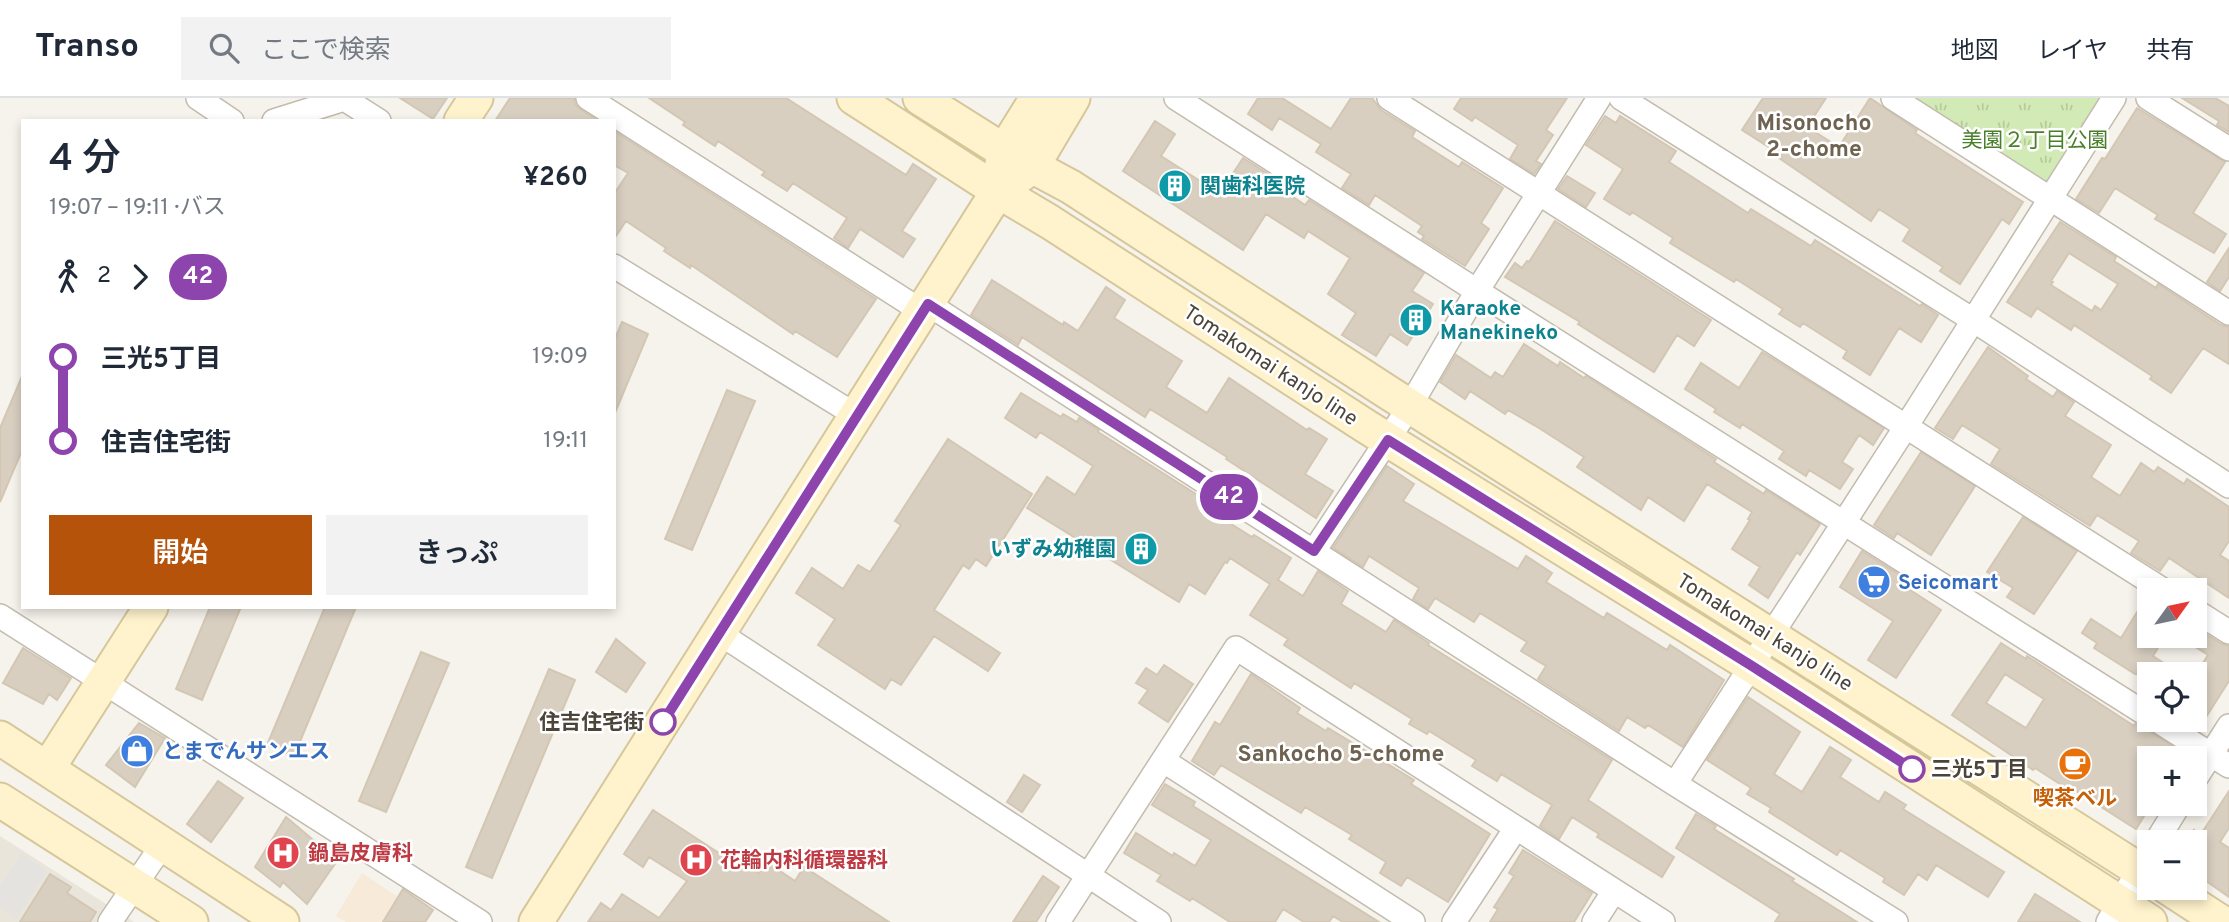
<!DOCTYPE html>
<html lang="ja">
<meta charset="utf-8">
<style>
:root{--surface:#fff;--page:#f2f2f3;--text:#1f2937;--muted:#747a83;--line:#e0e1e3;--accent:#b45309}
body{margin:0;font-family:Overpass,"Noto Sans JP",sans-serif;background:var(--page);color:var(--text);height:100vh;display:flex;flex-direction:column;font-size:26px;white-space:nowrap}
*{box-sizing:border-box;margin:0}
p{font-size:23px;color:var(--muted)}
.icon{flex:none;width:38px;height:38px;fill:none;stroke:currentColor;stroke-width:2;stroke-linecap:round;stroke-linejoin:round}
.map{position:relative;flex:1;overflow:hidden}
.panel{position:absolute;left:21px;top:21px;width:595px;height:490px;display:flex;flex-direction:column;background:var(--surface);border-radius:0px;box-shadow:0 4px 10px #0003}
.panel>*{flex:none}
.badge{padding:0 14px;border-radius:23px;font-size:24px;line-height:46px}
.needle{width:46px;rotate:57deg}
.tools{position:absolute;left:2137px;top:480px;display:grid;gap:14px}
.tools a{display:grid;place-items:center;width:70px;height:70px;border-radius:0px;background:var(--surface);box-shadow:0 4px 10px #0003;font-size:35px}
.map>.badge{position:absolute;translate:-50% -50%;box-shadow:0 0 0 4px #fff}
.legs{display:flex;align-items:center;gap:10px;height:77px;padding:0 28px;font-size:23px}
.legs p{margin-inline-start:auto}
.headline{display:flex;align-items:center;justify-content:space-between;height:119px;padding:0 28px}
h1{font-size:38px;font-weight:600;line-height:52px}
.button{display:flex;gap:14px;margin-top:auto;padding:14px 28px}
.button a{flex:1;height:80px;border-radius:0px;background:var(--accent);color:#fff;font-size:28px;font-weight:600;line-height:80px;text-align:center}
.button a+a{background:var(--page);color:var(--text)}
ul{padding:0 28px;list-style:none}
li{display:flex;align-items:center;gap:24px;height:84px;font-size:26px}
li i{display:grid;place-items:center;width:10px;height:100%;margin:0 9px;background:currentColor}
li i::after{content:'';width:18px;height:18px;margin:-9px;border:5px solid;border-radius:50%;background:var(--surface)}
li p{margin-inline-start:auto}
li:first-child i{background:linear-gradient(#0000 50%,currentColor 0)}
li:last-child i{background:linear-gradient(currentColor 50%,#0000 0)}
header{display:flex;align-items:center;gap:42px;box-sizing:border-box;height:98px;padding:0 35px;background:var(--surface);border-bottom:2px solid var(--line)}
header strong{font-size:33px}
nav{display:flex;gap:38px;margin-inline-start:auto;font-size:24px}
.search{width:490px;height:63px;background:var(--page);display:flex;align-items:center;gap:18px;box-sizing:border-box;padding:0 24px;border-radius:0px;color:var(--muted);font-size:26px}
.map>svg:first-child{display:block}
.residential{fill:#eae5da}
.commercial{fill:#f7ead8}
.park{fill:url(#park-tufts)}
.parking{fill:#e5e3e0}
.building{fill:#d8cfc1;stroke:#d3c7b4;stroke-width:2;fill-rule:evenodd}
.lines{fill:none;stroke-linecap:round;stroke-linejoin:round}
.street-casing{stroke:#c2bbae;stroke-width:26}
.secondary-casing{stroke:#d6c79b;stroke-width:37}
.street{stroke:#fff;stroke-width:23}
.secondary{stroke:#fff3cd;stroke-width:33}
.line-1-casing{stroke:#fff;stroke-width:16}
.line-1{stroke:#8e44ad;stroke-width:10}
.stop-1-dot{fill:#fff;stroke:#8e44ad;stroke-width:3.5}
.labels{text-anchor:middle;stroke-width:5;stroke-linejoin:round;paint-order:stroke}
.park-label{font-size:21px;fill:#4a7f2a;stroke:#fff}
.culture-label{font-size:21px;font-weight:bold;fill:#0d838f;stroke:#fff;text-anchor:start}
.street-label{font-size:21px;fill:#4b4439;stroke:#fff}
.shop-label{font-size:21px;font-weight:bold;fill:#366cbe;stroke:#fff;text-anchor:start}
.stop-label{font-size:21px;font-weight:bold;fill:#4b4439;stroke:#fff;text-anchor:end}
.food-label{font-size:21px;font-weight:bold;fill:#c56008;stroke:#fff}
.health-label{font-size:21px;font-weight:bold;fill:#be3a42;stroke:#fff;text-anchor:start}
.neighbourhood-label{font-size:23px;font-weight:bold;fill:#6e6250;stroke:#fff}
</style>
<header>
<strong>Transo</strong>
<div class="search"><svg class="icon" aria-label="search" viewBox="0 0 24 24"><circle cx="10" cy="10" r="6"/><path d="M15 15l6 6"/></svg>ここで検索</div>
<nav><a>地図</a><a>レイヤ</a><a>共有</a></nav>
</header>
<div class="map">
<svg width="2229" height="824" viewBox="0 0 2229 824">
<defs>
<pattern id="park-tufts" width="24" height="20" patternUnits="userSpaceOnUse" patternTransform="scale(1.75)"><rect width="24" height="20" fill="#d2eab5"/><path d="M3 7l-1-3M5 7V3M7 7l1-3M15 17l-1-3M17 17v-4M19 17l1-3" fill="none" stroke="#b6ca9c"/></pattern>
</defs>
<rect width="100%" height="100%" fill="#f6f3ec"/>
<!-- residential -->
<path class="residential" d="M 0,738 L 134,824 L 0,824 Z"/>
<!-- commercial -->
<path class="commercial" d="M 362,775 L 398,799 L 383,824 L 346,824 L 336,818 Z"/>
<!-- park -->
<path class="park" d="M 1901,0 L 2114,0 L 2050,102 Z"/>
<!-- parking -->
<path class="parking" d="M 21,756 L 47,773 L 17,820 L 0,809 L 0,788 Z"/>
<!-- building -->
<path class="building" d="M 400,0 L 447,0 L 433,21 Z
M 510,0 L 574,0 L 575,6 L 580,11 L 598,23 L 495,23 Z
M 649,0 L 786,0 L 906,77 L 913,66 L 936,81 L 902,133 L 915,141 L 903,159 L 860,131 L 848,150 L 834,140 L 847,120 L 793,85 L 787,93 L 762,77 L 765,74 L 718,43 L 715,48 L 683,27 L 685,24 Z
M 1258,0 L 1282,0 L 1331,31 L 1351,0 L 1372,0 L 1381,12 L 1415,33 L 1412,39 L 1459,69 L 1462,64 L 1503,90 L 1481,125 L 1489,131 L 1465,168 L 1422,141 L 1424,138 L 1418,134 L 1422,128 L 1375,97 L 1369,107 L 1342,90 L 1351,76 L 1316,54 L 1321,46 L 1279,20 L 1272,32 L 1248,16 Z
M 1461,0 L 1567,0 L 1546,32 L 1553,37 L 1536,63 L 1541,66 L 1534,76 L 1510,61 L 1518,47 L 1475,19 L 1472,23 L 1454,11 Z
M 1763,0 L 1826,0 L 1807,29 L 1839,49 L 1870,0 L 1917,32 L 1915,35 L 2023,104 L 2009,126 L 2002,121 L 1960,186 L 1940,173 L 1943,169 L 1903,143 L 1910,131 L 1879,111 L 1871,123 L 1779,60 L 1781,57 L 1742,32 Z
M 2182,0 L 2215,0 L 2229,8 L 2229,34 L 2217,27 L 2219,23 Z
M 2137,10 L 2225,64 L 2193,115 L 2226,136 L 2214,155 L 2155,121 L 2158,117 L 2115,90 L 2099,115 L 2076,101 L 2102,60 L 2105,61 Z
M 1605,18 L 1616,25 L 1620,18 L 1676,53 L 1669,64 L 1748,115 L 1751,111 L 1811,148 L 1815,142 L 1920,208 L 1922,206 L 1938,217 L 1921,244 L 1899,230 L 1870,277 L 1843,260 L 1847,253 L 1803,225 L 1800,229 L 1779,216 L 1783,211 L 1736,181 L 1734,184 L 1701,164 L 1670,145 L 1673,140 L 1632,114 L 1630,117 L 1604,101 L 1623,71 L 1586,47 Z
M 1155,23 L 1175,36 L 1161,58 L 1208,88 L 1220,95 L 1243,60 L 1278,82 L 1275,87 L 1305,107 L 1309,102 L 1424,175 L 1412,193 L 1433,206 L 1407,247 L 1390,236 L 1376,258 L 1342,237 L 1356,215 L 1328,196 L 1350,160 L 1308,133 L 1304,140 L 1266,116 L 1243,152 L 1123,73 Z
M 614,33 L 876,201 L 837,259 L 795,233 L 793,236 L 691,167 L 690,170 L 664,153 L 666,150 L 626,123 L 614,141 L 614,96 L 628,75 L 614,67 Z
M 1567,78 L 1595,95 L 1586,109 L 1558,91 Z
M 1555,123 L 1711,222 L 1694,248 L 1677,237 L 1654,274 L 1578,226 L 1580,224 L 1505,179 L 1515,165 L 1522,170 L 1527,163 L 1529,164 Z
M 2060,124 L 2116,159 L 2114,163 L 2156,190 L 2158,186 L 2221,227 L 2229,229 L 2229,266 L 2203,250 L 2171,295 L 2150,281 L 2152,278 L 2074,227 L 2071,232 L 2037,210 L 2031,219 L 2007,204 ZM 2069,155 L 2118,186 L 2101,212 L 2095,208 L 2092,213 L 2051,187 L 2053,184 L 2051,183 Z
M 2229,150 L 2229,179 L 2220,193 L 2207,184 Z
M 992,182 L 1063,227 L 1064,224 L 1078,233 L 1106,189 L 1125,202 L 1114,220 L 1182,263 L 1166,289 L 1207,315 L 1229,280 L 1307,332 L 1309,330 L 1327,341 L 1305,376 L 1333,393 L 1316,420 L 1226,361 L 1227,359 L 1150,311 L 1145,319 L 1022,239 L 1018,247 L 971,217 Z
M 622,224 L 648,236 L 614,317 L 614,243 Z
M 1524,246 L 1558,268 L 1560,264 L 1584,280 L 1586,278 L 1716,361 L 1714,364 L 1764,396 L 1766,392 L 1820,426 L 1800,457 L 1797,454 L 1768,500 L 1749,487 L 1760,469 L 1732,451 L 1750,422 L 1748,421 L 1752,414 L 1707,386 L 1684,423 L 1648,399 L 1641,412 L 1577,369 L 1584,359 L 1539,330 L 1508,312 L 1505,316 L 1470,293 L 1465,301 L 1440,284 L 1456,257 L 1491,280 L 1495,274 L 1503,279 Z
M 1988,249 L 2028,278 L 2026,281 L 2053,299 L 2057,293 L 2074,304 L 2065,318 L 2111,347 L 2091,379 L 2120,398 L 2141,365 L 2154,374 L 2158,369 L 2184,386 L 2187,381 L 2229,409 L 2229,443 L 2220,457 L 2229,463 L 2229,500 L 2169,460 L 2160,473 L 2131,455 L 2139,443 L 2097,417 L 2090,428 L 1991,366 L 2000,351 L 1962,327 L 1953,341 L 1935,330 Z
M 1762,254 L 1884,330 L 1873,347 L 1859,337 L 1842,364 L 1853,371 L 1840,391 L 1809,372 L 1806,378 L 1779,361 L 1784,353 L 1742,326 L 1740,330 L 1714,314 L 1716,311 L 1685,291 L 1701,265 L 1739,290 Z
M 23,276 L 23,350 L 0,404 L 0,330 Z
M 727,292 L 755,303 L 692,452 L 665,441 Z
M 1021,295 L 1061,319 L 1063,316 L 1077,324 L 1079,320 L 1099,332 L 1098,334 L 1207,403 L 1204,409 L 1252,439 L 1254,437 L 1291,460 L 1278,482 L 1303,498 L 1318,473 L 1348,493 L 1341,506 L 1386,534 L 1394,522 L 1429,545 L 1428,547 L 1612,662 L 1588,702 L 1674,759 L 1662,779 L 1597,739 L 1599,736 L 1572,719 L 1559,741 L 1540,728 L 1552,707 L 1501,676 L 1497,683 L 1472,668 L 1476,662 L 1429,633 L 1427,636 L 1409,626 L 1412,621 L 1354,585 L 1351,590 L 1284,547 L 1288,541 L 1250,517 L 1270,486 L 1230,460 L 1227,465 L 1225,464 L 1205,496 L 1189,486 L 1179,504 L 1027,410 L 1047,379 L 1075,397 L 1093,368 L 1040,334 L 1036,340 L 1005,320 Z
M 948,341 L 1032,396 L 986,468 L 976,461 L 969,471 L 963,467 L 934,512 L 1000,555 L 988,573 L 934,538 L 901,587 L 891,581 L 885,591 L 818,547 L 835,521 L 796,495 L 812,470 L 843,491 L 858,467 L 870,474 L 901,427 L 895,423 Z
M 1921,354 L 1975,388 L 1931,457 L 1897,435 L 1894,440 L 1874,427 Z
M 1387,368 L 1414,386 L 1403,403 L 1518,471 L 1526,458 L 1552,475 L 1546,484 L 1604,520 L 1607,515 L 1667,552 L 1670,547 L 1724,582 L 1683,649 L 1648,627 L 1645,630 L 1627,619 L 1619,633 L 1538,581 L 1546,568 L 1521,553 L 1527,544 L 1480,515 L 1474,524 L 1435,500 L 1428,511 L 1413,501 L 1419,490 L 1369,458 L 1363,469 L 1333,450 Z
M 2023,419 L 2077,453 L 2034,516 L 2007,499 L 2013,490 L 1987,474 Z
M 1862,453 L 1908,482 L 1904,488 L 1941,512 L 1896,580 L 1868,562 L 1893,523 L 1840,489 Z
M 2147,498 L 2149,500 L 2149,537 L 2166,537 L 2153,558 L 2181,576 L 2135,576 L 2094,550 L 2097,545 L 2082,535 L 2091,521 L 2121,540 Z
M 210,509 L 241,509 L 202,602 L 176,591 Z
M 325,509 L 356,509 L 294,658 L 267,647 Z
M 2194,529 L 2222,546 L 2229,548 L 2229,583 L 2206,619 L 2194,611 L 2194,579 L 2208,557 L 2194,548 Z
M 616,541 L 645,565 L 626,594 L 596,574 Z
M 2001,545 L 2026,561 L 2027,558 L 2134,628 L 2135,626 L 2146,631 L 2190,660 L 2149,660 L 2149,710 L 2136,731 L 2076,693 L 2074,695 L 2035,670 L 2033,672 L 1952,617 ZM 2005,576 L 2044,601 L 2026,630 L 1986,605 Z
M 23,550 L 71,580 L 57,602 L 49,596 L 43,606 L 3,585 Z
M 421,554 L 449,565 L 386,714 L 359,703 Z
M 1164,567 L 1193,586 L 1168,624 L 1139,605 L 1148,592 L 1136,585 L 1146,570 L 1157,577 Z
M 549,571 L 575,582 L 492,780 L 466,769 Z
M 1251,576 L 1300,610 L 1297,615 L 1326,633 L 1328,630 L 1414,682 L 1411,686 L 1490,736 L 1448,804 L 1407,779 L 1401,788 L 1380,775 L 1386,764 L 1349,741 L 1352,737 L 1305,709 L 1301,715 L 1221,667 L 1214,677 L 1192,663 L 1215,624 L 1220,627 Z
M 1748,599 L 1800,634 L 1774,676 L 1802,694 L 1830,649 L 1851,662 L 1840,679 L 1879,704 L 1885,694 L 1906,707 L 1903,711 L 2004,774 L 1988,799 L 1936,767 L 1927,782 L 1918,776 L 1904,797 L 1883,784 L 1885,780 L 1840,752 L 1837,757 L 1769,714 L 1771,710 L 1747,696 L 1751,690 L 1707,662 Z
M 139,625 L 165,640 L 135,689 L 106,667 Z
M 1024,677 L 1040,687 L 1022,714 L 1007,704 Z
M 218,683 L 243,700 L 211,744 L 187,726 Z
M 1165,686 L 1195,704 L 1193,708 L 1379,824 L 1343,824 L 1333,818 L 1329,824 L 1304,824 L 1283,811 L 1275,824 L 1230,824 L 1192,800 L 1190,803 L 1157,783 L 1161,777 L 1124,755 L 1136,735 L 1173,758 L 1174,755 L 1195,768 L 1211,742 L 1152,707 Z
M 2229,693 L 2229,730 L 2220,744 L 2229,750 L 2229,799 L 2202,780 L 2206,775 L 2194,768 L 2194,732 L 2201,736 Z
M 653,712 L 722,757 L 724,753 L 759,775 L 766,764 L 795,783 L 804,769 L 889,824 L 588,824 L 601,805 L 611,812 L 622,796 L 659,820 L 687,783 L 649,759 L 643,769 L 624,756 Z
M 1696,716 L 1716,728 L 1714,731 L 1794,781 L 1792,783 L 1857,824 L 1775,824 L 1780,816 L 1676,750 Z
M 286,719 L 312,741 L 339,760 L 307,806 L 283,784 L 280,789 L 255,769 Z
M 1523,752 L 1592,795 L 1574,824 L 1490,824 L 1498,811 L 1494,809 L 1514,778 L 1509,775 Z
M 50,776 L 71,789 L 67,795 L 96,814 L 90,824 L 20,824 Z
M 1043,778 L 1059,789 L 1036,824 L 1013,824 Z
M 403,791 L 433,812 L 425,824 L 383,824 Z
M 2035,796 L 2056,809 L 2080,824 L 2018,824 Z"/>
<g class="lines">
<defs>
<path id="street" d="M 198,0 L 232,23
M 343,0 L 379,23
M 588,0 L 923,214
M 1176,0 L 1477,193 L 2149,618
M 1389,0 C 1646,166 1906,326 2163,492
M 1621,0 L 1973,222 L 2229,388
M 1893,0 L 2229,215
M 2148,0 L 2229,51
M 274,23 L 344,1
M 614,168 L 857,318
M 928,206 L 1675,686 L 1896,824
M 1314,453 L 1410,308 L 1477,193 L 1599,0
M 2194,512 L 2229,534
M 0,518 L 480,824
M 719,535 L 1159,824
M 2155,621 L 2229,668
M 1164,663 L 1413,824
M 2194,683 L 2229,628
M 1675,686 L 1907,327 L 2114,0
M 2156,744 L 2180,705
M 110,824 L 163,746
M 1058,824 L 1236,550 L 1663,824
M 1454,824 L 1516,730
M 1594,824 L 1614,793
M 2108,824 L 2149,755"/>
<path id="secondary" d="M 854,0 L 998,93 L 1050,124 L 1367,329 L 1752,568 L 2150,824
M 920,0 L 1004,53 L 1071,89 L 1389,295 L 2149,778
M 461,23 L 476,0
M 1001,73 L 1004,53 L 1037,0
M 0,640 L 282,824
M 48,670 L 151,509
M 0,702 L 191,824
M 2167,789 L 2221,824
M 536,824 L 998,93 L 1032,69 L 1073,0"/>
</defs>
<!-- street casing -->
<use href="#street" class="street-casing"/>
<!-- secondary casing -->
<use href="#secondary" class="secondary-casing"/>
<!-- street -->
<use href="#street" class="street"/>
<!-- secondary -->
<use href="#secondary" class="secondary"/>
</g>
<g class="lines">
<defs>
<path id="line-1" d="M 663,624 L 928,206 L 1314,453 L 1388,342 L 1752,568 L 1912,671"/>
</defs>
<!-- line-1 casing -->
<use href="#line-1" class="line-1-casing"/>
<!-- line-1 -->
<use href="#line-1" class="line-1"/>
</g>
<!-- icons -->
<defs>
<symbol id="building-disc" viewBox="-11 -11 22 22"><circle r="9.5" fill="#0f9aa8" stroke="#fff"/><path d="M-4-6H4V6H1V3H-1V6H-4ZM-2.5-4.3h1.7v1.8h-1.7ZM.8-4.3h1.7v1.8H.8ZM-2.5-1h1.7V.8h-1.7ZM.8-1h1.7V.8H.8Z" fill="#fff"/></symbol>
<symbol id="supermarket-disc" viewBox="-11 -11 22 22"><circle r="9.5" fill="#3f7fe0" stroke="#fff"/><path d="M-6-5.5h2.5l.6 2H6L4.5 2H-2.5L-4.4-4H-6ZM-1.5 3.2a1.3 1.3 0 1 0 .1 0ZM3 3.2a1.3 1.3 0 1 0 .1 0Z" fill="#fff"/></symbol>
<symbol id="shop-disc" viewBox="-11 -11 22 22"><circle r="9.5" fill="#3f7fe0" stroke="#fff"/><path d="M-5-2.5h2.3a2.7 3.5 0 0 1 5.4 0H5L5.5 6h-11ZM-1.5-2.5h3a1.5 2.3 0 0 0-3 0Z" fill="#fff"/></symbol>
<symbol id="cafe-disc" viewBox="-11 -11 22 22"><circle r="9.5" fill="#e8710a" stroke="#fff"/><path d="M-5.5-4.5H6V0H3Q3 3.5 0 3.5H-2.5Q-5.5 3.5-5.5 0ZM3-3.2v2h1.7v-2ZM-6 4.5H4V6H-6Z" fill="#fff"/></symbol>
<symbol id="hospital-disc" viewBox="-11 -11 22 22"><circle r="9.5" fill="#e0444e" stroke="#fff"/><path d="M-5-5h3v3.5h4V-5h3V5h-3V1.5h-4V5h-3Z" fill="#fff"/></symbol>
</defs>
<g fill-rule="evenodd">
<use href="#building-disc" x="1156" y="69" width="38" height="38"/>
<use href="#building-disc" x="1397" y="203" width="38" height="38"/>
<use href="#building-disc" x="1122" y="432" width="38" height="38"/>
<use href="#supermarket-disc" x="1855" y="465" width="38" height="38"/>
<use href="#shop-disc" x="118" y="634" width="38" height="38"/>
<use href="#cafe-disc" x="2056" y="647" width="38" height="38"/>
<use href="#hospital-disc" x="264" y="736" width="38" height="38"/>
<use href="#hospital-disc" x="677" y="743" width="38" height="38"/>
</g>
<!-- markers -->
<g class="stop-1-dot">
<circle cx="663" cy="624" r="12"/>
<circle cx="1912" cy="671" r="12"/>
</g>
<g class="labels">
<!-- park labels -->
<g class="park-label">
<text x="2035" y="49">美園２丁目公園</text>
</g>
<!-- culture labels -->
<g class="culture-label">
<text x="1200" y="95">関歯科医院</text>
<text x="1440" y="217">Karaoke<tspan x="1440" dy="24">Manekineko</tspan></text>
<text x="1116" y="458" text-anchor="end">いずみ幼稚園</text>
</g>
<!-- street labels -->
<g class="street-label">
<text transform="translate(1271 267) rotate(33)" y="7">Tomakomai kanjo line</text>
<text transform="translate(1765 534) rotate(32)" y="7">Tomakomai kanjo line</text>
</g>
<!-- shop labels -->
<g class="shop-label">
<text x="1898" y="491">Seicomart</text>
<text x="162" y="660">とまでんサンエス</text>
</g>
<!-- stop labels -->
<g class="stop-label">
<text x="644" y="631">住吉住宅街</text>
<text x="1931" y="678" text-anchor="start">三光5丁目</text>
</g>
<!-- food labels -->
<g class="food-label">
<text x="2075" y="707">喫茶ベル</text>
</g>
<!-- health labels -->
<g class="health-label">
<text x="308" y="762">鍋島皮膚科</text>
<text x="720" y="769">花輪内科循環器科</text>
</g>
<!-- neighbourhood labels -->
<g class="neighbourhood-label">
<text x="1814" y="32">Misonocho<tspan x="1814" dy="26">2-chome</tspan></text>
<text x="1341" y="663">Sankocho 5-chome</text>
</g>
</g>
</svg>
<div class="tools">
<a><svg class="needle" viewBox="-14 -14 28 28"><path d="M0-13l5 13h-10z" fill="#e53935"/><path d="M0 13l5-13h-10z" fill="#747a83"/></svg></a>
<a><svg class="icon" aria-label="locate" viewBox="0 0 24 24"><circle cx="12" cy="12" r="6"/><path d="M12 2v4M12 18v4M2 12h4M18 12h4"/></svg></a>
<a>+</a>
<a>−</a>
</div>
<b class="badge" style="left:1229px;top:399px;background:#8e44ad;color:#fff">42</b>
<section class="panel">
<div class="headline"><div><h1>4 分</h1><p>19:07 – 19:11 · バス</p></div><b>¥260</b></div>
<div class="legs"><svg class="icon" aria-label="walk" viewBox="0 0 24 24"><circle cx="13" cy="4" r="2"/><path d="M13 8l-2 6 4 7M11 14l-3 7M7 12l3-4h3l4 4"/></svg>2<svg class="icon" aria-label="forward" viewBox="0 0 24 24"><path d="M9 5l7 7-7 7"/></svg><b class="badge" style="background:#8e44ad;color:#fff">42</b></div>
<ul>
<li><i style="color:#8e44ad"></i><b>三光5丁目</b><p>19:09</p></li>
<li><i style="color:#8e44ad"></i><b>住吉住宅街</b><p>19:11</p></li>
</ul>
<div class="button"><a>開始</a><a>きっぷ</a></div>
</section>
</div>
